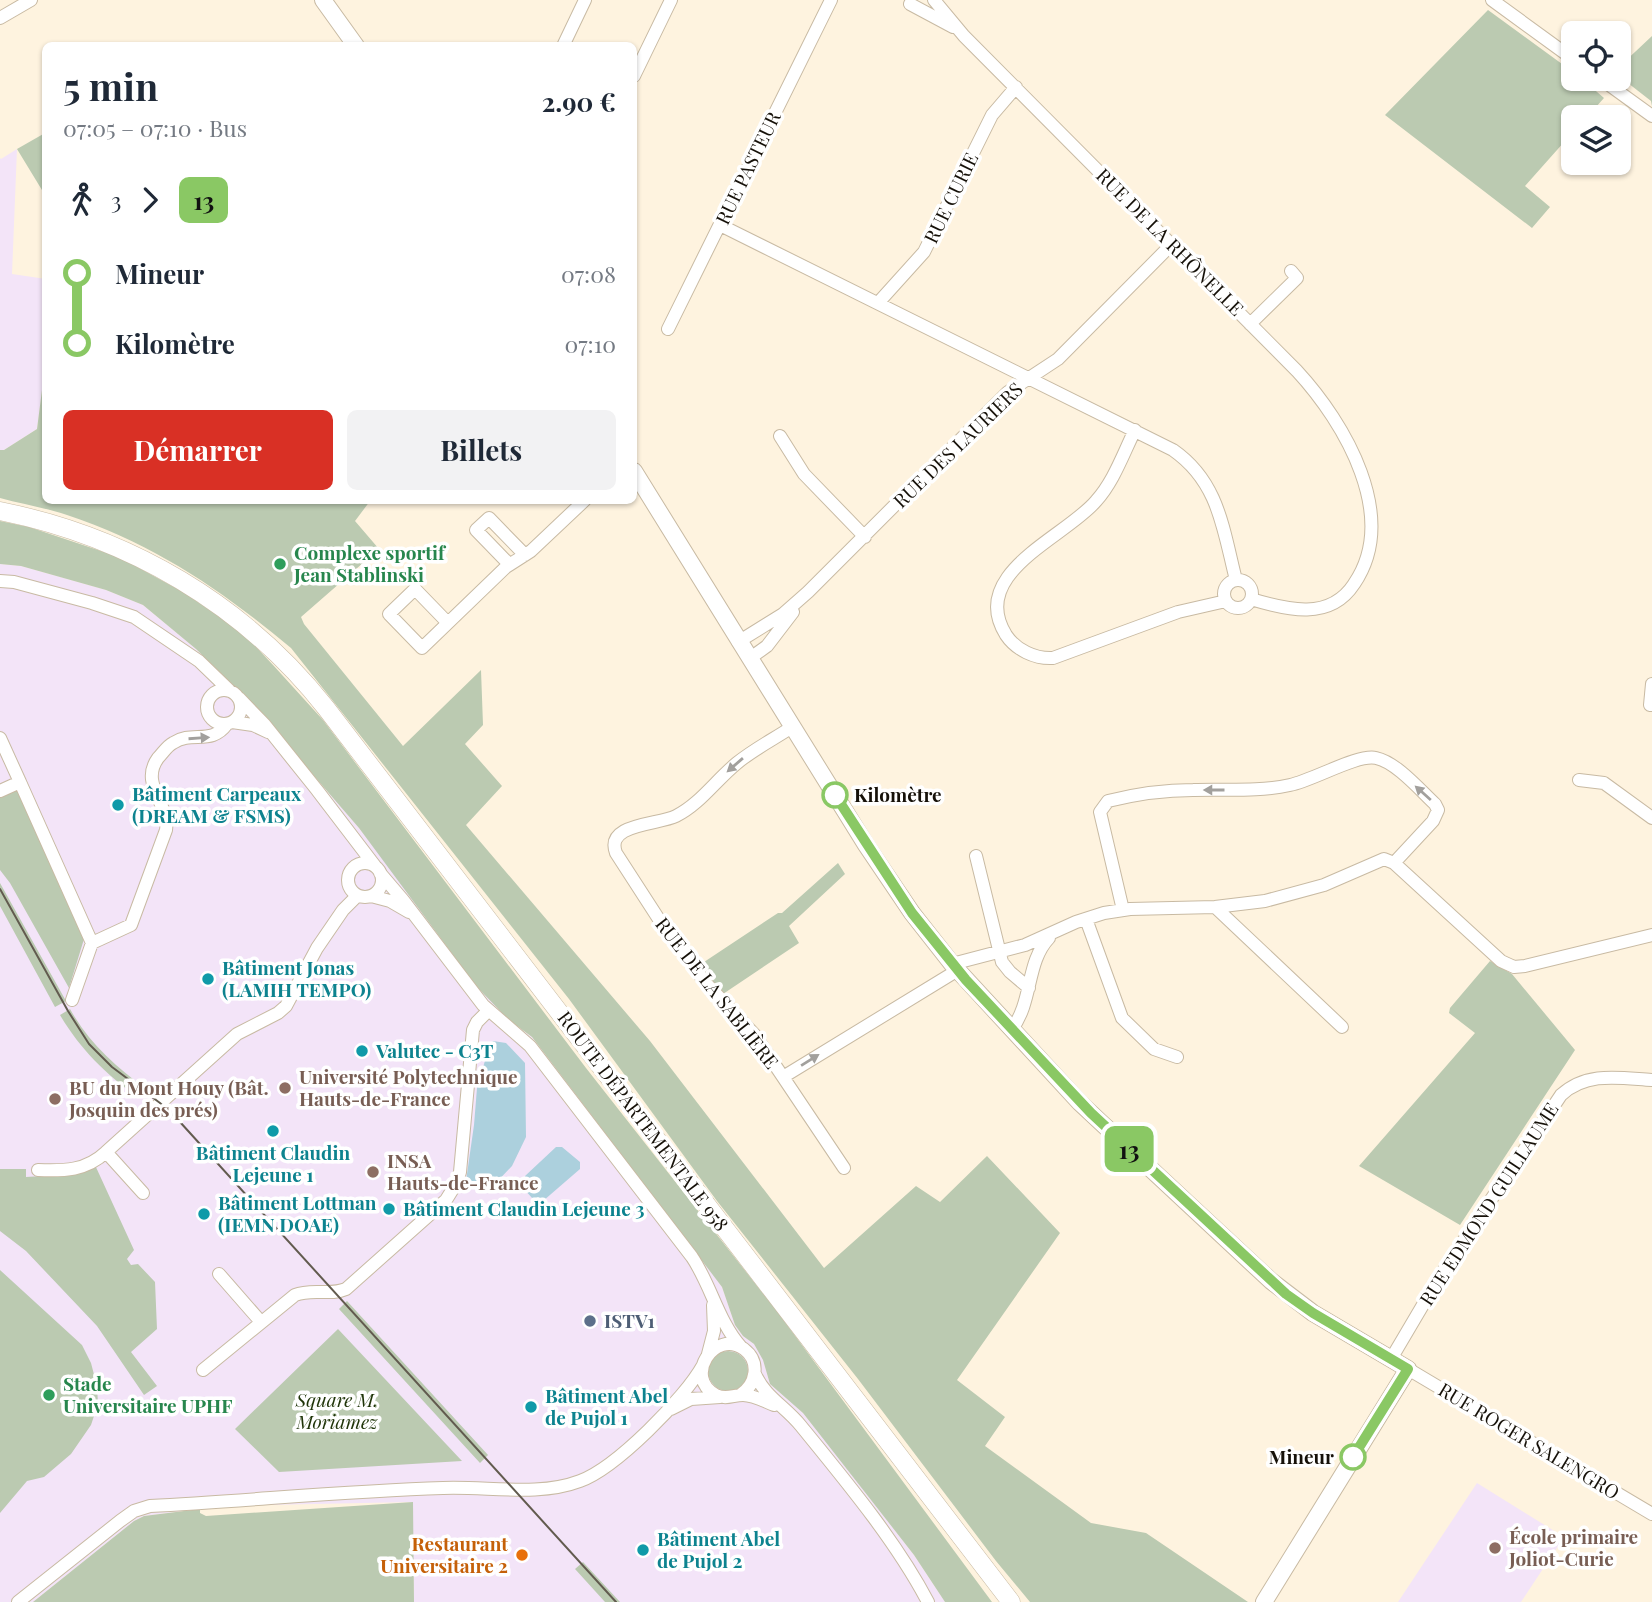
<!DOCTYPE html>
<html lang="fr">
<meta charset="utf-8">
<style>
:root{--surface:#fff;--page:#f2f2f3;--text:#1f2937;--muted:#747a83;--accent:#d93025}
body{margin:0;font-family:"Playfair Display",serif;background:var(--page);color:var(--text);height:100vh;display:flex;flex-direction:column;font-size:26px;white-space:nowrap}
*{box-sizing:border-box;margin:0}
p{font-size:23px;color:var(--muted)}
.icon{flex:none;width:38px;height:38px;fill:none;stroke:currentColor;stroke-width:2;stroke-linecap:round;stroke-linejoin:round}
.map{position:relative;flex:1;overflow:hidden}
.sheet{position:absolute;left:42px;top:42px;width:595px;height:462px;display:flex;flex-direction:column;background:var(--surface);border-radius:10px;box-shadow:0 2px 5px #0004}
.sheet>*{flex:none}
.badge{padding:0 14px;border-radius:10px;font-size:24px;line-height:46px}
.controls{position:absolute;left:1561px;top:21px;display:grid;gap:14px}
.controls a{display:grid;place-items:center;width:70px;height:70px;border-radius:10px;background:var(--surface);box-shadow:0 2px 5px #0004;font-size:35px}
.map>.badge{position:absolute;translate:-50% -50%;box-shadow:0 0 0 4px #fff}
.legs{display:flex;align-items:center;gap:10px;height:77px;padding:0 21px;font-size:23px}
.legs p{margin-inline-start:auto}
.summary{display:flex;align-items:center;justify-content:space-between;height:119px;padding:0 21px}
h1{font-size:38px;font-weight:700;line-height:52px}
.primary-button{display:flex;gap:14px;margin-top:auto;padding:14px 21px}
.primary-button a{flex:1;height:80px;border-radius:10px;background:var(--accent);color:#fff;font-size:28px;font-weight:700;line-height:80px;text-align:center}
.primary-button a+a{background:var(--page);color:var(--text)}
ul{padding:0 21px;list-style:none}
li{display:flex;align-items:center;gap:24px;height:70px;font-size:26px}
li i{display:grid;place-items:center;width:10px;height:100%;margin:0 9px;background:currentColor}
li i::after{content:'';width:18px;height:18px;margin:-9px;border:5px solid;border-radius:50%;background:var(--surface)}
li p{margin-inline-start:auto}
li:first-child i{background:linear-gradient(#0000 50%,currentColor 0)}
li:last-child i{background:linear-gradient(currentColor 50%,#0000 0)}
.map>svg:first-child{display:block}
.education{fill:#f3e4f8}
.green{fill:#bbcab1}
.water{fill:#acd0dd}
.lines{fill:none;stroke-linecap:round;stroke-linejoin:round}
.minor-casing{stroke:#c8baa3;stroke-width:14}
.tertiary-casing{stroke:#c8baa3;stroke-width:18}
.secondary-casing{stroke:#c8baa3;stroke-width:19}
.minor{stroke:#fff;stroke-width:12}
.tertiary{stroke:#fff;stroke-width:16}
.secondary{stroke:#fff;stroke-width:18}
.tram{stroke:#625b4f;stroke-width:2}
.oneway{fill:#a2a09d}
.line-1-casing{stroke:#fff;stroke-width:16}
.line-1{stroke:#8ac864;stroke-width:10}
.leisure-dot{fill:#2e9e5b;stroke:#fff;stroke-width:2.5}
.stop-1-dot{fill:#fff;stroke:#8ac864;stroke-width:3.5}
.culture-dot{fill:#0f9aa8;stroke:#fff;stroke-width:2.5}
.education-dot{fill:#8d6e63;stroke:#fff;stroke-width:2.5}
.service-dot{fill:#5c6f8a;stroke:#fff;stroke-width:2.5}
.food-dot{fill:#e8710a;stroke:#fff;stroke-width:2.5}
.labels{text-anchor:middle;stroke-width:7;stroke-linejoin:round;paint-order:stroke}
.street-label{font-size:19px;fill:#161109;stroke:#fff}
.leisure-label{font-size:19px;font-weight:bold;fill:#27864d;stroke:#fff;text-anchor:start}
.culture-label{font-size:19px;font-weight:bold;fill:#0d838f;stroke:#fff;text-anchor:start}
.stop-label{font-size:19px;font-weight:bold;fill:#161109;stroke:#fff;text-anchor:start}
.education-label{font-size:19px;font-weight:bold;fill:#785e54;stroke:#fff;text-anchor:start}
.service-label{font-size:19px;font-weight:bold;fill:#4e5e75;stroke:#fff;text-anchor:start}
.park-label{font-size:19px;font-style:italic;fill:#1f3408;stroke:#fff}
.food-label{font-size:19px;font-weight:bold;fill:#c56008;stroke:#fff;text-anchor:end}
</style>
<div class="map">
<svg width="1652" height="1602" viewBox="0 0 1652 1602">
<rect width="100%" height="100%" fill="#fef3df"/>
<!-- education -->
<path class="education" d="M 17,149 L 12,274 L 46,279 L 45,390 L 42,391 L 37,429 L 4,450 L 0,450 L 0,158 L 1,159 Z
M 0,564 L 21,566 L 106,590 L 143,605 L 196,649 L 251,703 L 359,828 L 509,1020 L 532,1037 L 645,1183 L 722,1287 L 735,1325 L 743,1336 L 754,1344 L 763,1360 L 770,1384 L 803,1413 L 914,1555 L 945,1602 L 414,1602 L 412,1502 L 221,1506 L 144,1516 L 134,1521 L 33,1602 L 0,1602 Z
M 1477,1483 L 1564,1537 L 1521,1602 L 1398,1602 Z"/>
<!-- green -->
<path class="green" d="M 1488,10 L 1573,72 L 1573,79 L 1582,79 L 1604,98 L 1587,117 L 1573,117 L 1573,132 L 1525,186 L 1550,207 L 1532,228 L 1385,115 Z
M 1652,36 L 1652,106 L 1651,101 L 1619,76 L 1619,67 Z
M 45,133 L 45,195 L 17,149 Z
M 42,390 L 45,390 L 46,500 L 370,501 L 355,521 L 379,549 L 301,617 L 304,624 L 403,746 L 481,670 L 483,725 L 465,744 L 502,786 L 466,825 L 650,1041 L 824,1268 L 916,1186 L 940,1202 L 987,1156 L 1060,1233 L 957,1380 L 1005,1417 L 985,1446 L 1091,1523 L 1146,1533 L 1248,1602 L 1030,1602 L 996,1561 L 858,1379 L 717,1201 L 569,999 L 291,648 C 220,589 156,545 67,515 C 46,508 22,504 0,498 L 0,450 L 4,450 L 37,429 Z
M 0,521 L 29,527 L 119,557 L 183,592 L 242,632 L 273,665 L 323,720 L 586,1068 L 776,1310 L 992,1602 L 945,1602 L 914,1555 L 803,1413 L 770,1384 L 763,1360 L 754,1344 L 743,1336 L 735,1325 L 722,1287 L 532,1037 L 509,1020 L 476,986 L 359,828 L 251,703 L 196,649 L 143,605 L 106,590 L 21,566 L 0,564 Z
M 16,787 L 84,939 L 69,988 L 10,883 L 0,870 L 0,797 Z
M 838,863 L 845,874 L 789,926 L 799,943 L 723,994 L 698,966 L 778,913 L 782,913 Z
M 0,883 L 66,1001 L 55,1007 L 0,906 Z
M 1490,961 L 1512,974 L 1575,1050 L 1460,1225 L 1359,1166 L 1475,1033 L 1449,1013 L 1450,1008 Z
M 70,1009 C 89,1043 115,1066 146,1089 L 137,1097 C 105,1073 80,1049 60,1015 Z
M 95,1165 L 134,1250 L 127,1259 L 131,1265 L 138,1264 L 155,1282 L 157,1329 L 131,1352 L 157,1386 L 144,1395 L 97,1326 L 26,1251 L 0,1231 L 0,1169 L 26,1169 L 26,1177 L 59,1175 Z
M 0,1270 L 82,1345 L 91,1363 L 97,1386 L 98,1404 L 91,1425 L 71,1454 L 44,1477 L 27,1481 L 0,1513 Z
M 347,1301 L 488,1455 L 480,1463 L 339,1309 Z
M 338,1329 L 462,1461 L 279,1472 L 235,1429 Z
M708 1371a20 20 0 1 1 40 0a20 20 0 1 1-40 0Z
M 413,1502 L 414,1602 L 33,1602 L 134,1521 L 144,1516 L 200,1509 L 200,1513 L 206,1516 Z
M 583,1562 L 620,1602 L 605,1602 L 575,1569 Z"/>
<!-- water -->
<path class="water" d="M 493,1041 L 506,1043 L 525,1063 L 526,1137 L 512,1166 L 492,1187 L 466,1181 L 474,1125 L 477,1088 L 489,1047 Z
M 556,1147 L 562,1147 L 580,1162 L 580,1169 L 543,1201 L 533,1199 L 523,1188 L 525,1176 Z"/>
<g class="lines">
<defs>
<path id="minor" d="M 934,0 L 964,36 L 1297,371 C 1345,423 1400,517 1354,584 C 1330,621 1287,610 1251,599
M 1492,0 L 1573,59
M 910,4 L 953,27
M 0,18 L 31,0
M 563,46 L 585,0
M 634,76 L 671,0
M 1601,79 L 1652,116
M 720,225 L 1173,450 C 1219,482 1223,529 1236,580
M 878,303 L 924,252 L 992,115 L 1016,87
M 1250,324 L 1297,278 L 1291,271
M 668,329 L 831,0
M 1135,430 C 1123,454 1114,481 1096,501 C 1066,537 967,573 1006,635 C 1016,650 1035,659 1053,658 L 1178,612 L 1226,601
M 780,436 L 804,474 L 865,537
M 509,564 L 476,530 L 489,518 L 525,555
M1224 594a14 14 0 1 1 28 0a14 14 0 1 1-28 0Z
M 0,581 L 14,582 L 92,603 L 134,617 L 199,661 L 229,690
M 447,622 L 415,589 L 389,614 L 422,648 L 506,567 L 531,551 L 585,500
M 738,642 L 783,614 L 808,592 L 1008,392 L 1058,359 L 1171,245
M 749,659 L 767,646 L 793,612
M 1652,684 L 1650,705 L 1652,705
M207 707a17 17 0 1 1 34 0a17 17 0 1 1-34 0Z
M 239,698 L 265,725 L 317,790 L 375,866
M 232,722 L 253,725 L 268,732
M 792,727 C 774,739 754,749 737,763 C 716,780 700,804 676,816 C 658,825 605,823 616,853 L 660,921 L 678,942 L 703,980 L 754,1034 L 783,1077 L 958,970
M 0,738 L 20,782 L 0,791
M 1579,780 L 1604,783 L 1652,818
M 20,782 L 92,943 L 72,1000
M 976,856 L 1002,962 L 1010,972 L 1029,988
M348 880a17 17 0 1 1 34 0a17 17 0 1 1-34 0Z
M 380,873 L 403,900 L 483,1005 L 530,1046 L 692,1257 C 711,1285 718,1321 741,1347
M 371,896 L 390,901 L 409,912
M 1215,907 L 1342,1027
M 1123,910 L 1100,812 L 1108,801 C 1136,794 1165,790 1193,790 C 1226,789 1258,792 1290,785 C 1314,780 1357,754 1376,758 C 1396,762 1420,790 1435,804 L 1438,810 L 1433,821 L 1394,863
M 1086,919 L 1122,1018 L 1154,1049 L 1177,1057
M 92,943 L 131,925 L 166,830 C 170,804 139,784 158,758 C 163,753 167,746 173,743 C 193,730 211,746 227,724
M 952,964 L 1025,945 L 1076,922 L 1104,913 L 1130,909 L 1215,907 L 1265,901 L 1324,885 L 1384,859 L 1394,863 L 1501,961 L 1514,967 L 1525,966 L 1652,935
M 1012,1029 C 1033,1001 1026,962 1049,938
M 783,1077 L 844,1168
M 38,1170 C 64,1171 86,1171 106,1152
M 143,1193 L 106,1152 L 237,1034 L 278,1013 L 286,1006 L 317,948 L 343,910 L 357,896
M 219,1274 L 261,1322
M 708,1354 L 714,1331 L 713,1305
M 1391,1359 L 1440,1276 L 1561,1095 C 1587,1071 1620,1078 1652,1080
M 1408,1369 L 1652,1514
M 203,1370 L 295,1295 C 312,1288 330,1296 346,1289 L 446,1200 L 456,1184 L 460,1172 L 473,1030 L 477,1022 L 488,1011
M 755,1374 C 765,1397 786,1407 801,1426 C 845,1480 896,1541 928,1602
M 740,1395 C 756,1385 761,1362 744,1349 C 714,1328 683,1378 716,1395 C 726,1400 733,1395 743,1395 C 753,1395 764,1401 774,1405
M 671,1409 L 691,1399 L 720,1397
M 18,1602 L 120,1521 L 134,1511 L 150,1506 C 247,1501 345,1491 443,1488 C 487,1486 538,1497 580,1481 C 616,1468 685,1398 703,1365"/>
<path id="tertiary" d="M 323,0 L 356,46
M 634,471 L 866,845 L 912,913 L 952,964 L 1080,1103 L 1271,1281 L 1313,1313 L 1408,1369 L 1264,1602"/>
<path id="secondary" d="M 0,511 C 129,537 244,604 326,708 L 1011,1602"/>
</defs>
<!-- minor casing -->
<use href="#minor" class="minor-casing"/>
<!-- tertiary casing -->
<use href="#tertiary" class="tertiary-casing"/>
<!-- secondary casing -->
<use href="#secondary" class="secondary-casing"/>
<!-- minor -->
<use href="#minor" class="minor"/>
<!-- tertiary -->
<use href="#tertiary" class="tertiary"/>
<!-- secondary -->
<use href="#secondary" class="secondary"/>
<!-- tram -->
<path class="tram" d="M 0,889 L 68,1011 L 89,1044 L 112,1067 L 160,1103 L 180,1122 L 616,1602"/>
</g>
<!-- one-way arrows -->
<defs><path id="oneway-solid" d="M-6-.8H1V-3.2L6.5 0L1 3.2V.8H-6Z" transform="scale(1.75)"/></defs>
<g class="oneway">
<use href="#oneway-solid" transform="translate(199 738) rotate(-4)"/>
<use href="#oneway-solid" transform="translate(735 765) rotate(139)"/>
<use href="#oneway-solid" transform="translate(1214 790) rotate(-180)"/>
<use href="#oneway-solid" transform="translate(1423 793) rotate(-138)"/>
<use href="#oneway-solid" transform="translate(810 1060) rotate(-32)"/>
</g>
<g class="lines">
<defs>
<path id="line-1" d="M 835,795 L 912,913 L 966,980 L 1091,1113 L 1286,1294 L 1313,1313 L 1408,1369 L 1353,1457"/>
</defs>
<!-- line-1 casing -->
<use href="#line-1" class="line-1-casing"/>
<!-- line-1 -->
<use href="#line-1" class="line-1"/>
</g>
<!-- markers -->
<g class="leisure-dot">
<circle cx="280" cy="564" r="7"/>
<circle cx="49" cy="1395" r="7"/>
</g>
<g class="stop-1-dot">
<circle cx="835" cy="795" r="12"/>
<circle cx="1353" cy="1457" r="12"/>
</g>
<g class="culture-dot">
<circle cx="118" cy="805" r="7"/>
<circle cx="208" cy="979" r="7"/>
<circle cx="362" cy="1051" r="7"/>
<circle cx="273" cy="1131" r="7"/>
<circle cx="389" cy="1209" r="7"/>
<circle cx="204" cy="1214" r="7"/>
<circle cx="531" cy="1407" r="7"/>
<circle cx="643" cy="1550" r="7"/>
</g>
<g class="education-dot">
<circle cx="285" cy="1088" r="7"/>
<circle cx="55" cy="1099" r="7"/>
<circle cx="373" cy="1172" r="7"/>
<circle cx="1495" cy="1548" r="7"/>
</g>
<circle class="service-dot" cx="590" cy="1321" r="7"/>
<circle class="food-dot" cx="522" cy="1555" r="7"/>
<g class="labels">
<!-- street labels -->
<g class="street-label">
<text transform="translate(748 168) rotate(-64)" y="7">RUE PASTEUR</text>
<text transform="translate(951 198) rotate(-64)" y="7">RUE CURIE</text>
<text transform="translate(1170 242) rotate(45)" y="7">RUE DE LA RHÔNELLE</text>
<text transform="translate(958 445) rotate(-44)" y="7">RUE DES LAURIERS</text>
<text transform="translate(717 993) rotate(52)" y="7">RUE DE LA SABLIÈRE</text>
<text transform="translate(643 1121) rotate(53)" y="7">ROUTE DÉPARTEMENTALE 958</text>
<text transform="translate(1489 1204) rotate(-57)" y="7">RUE EDMOND GUILLAUME</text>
<text transform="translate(1529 1441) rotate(31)" y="7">RUE ROGER SALENGRO</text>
</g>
<!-- leisure labels -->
<g class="leisure-label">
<text x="294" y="560">Complexe sportif<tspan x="294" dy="22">Jean Stablinski</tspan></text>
<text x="63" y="1391">Stade<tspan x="63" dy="22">Universitaire UPHF</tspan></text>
</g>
<!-- culture labels -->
<g class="culture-label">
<text x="132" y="801">Bâtiment Carpeaux<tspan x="132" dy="22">(DREAM &amp; FSMS)</tspan></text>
<text x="222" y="975">Bâtiment Jonas<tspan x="222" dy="22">(LAMIH TEMPO)</tspan></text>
<text x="376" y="1058">Valutec - C3T</text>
<text x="273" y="1160" text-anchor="middle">Bâtiment Claudin<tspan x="273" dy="22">Lejeune 1</tspan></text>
<text x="218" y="1210">Bâtiment Lottman<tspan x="218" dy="22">(IEMN DOAE)</tspan></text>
<text x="403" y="1216">Bâtiment Claudin Lejeune 3</text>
<text x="545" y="1403">Bâtiment Abel<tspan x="545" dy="22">de Pujol 1</tspan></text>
<text x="657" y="1546">Bâtiment Abel<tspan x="657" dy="22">de Pujol 2</tspan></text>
</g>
<!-- stop labels -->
<g class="stop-label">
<text x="854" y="802">Kilomètre</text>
<text x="1334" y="1464" text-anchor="end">Mineur</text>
</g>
<!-- education labels -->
<g class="education-label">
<text x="299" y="1084">Université Polytechnique<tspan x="299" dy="22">Hauts-de-France</tspan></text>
<text x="69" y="1095">BU du Mont Houy (Bât.<tspan x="69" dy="22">Josquin des prés)</tspan></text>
<text x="387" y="1168">INSA<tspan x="387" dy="22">Hauts-de-France</tspan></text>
<text x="1509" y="1544">École primaire<tspan x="1509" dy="22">Joliot-Curie</tspan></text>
</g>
<!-- service labels -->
<g class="service-label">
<text x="604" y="1328">ISTV1</text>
</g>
<!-- park labels -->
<g class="park-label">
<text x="337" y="1407">Square M.<tspan x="337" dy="22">Moriamez</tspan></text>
</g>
<!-- food labels -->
<g class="food-label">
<text x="508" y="1551">Restaurant<tspan x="508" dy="22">Universitaire 2</tspan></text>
</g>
</g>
</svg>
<div class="controls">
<a><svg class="icon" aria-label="locate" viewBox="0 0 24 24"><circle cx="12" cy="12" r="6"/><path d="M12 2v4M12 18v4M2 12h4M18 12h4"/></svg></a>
<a><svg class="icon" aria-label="layers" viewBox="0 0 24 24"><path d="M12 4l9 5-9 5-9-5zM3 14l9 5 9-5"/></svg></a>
</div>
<b class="badge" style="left:1129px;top:1149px;background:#8ac864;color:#111">13</b>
<section class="sheet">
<div class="summary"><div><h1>5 min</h1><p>07:05 – 07:10 · Bus</p></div><b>2.90 €</b></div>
<div class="legs"><svg class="icon" aria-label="walk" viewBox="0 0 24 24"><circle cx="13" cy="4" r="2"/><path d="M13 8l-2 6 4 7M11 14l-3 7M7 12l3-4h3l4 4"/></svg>3<svg class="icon" aria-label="forward" viewBox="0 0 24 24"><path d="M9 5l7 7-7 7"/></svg><b class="badge" style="background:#8ac864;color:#111">13</b></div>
<ul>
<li><i style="color:#8ac864"></i><b>Mineur</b><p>07:08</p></li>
<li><i style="color:#8ac864"></i><b>Kilomètre</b><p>07:10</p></li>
</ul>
<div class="primary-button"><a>Démarrer</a><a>Billets</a></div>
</section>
</div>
